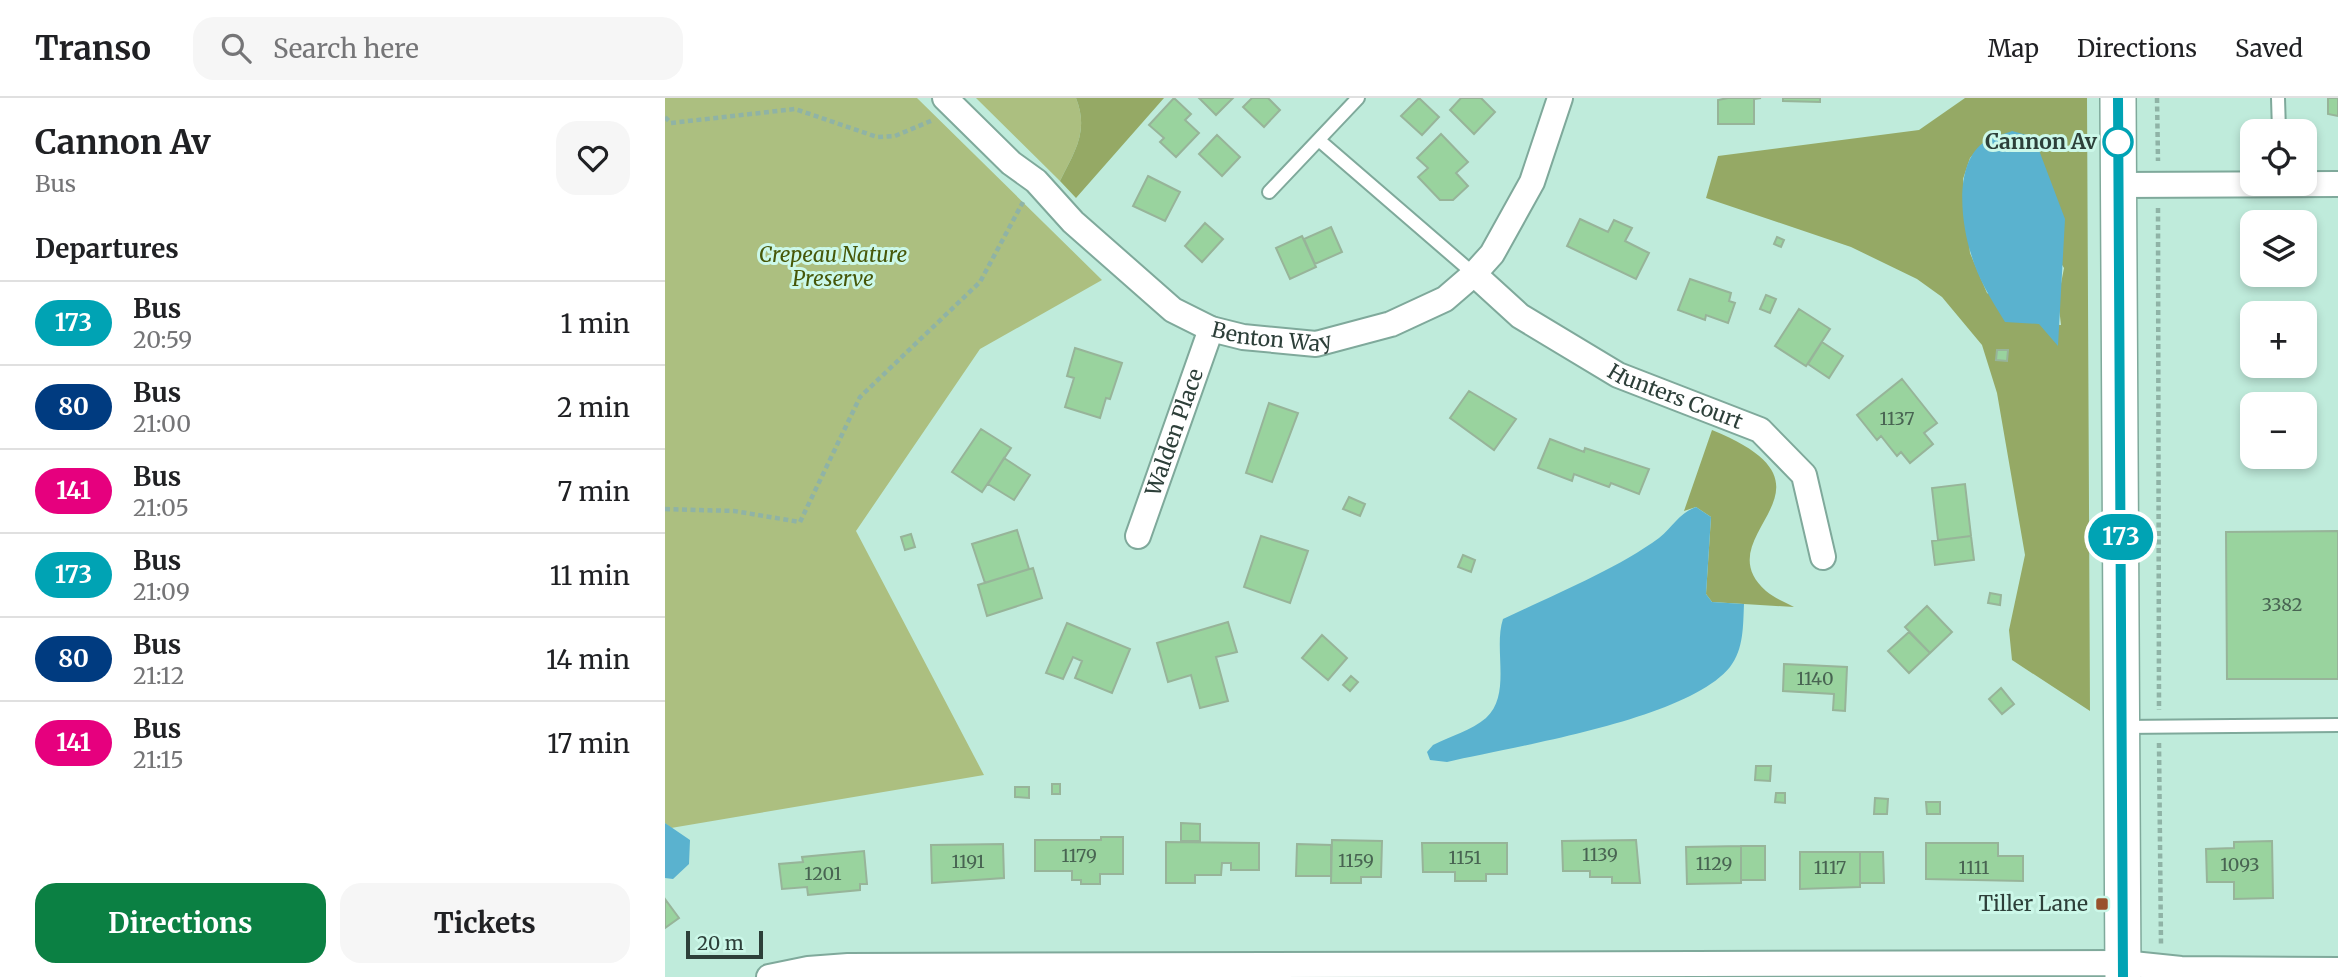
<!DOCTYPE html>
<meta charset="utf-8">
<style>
:root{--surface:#fff;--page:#f6f6f6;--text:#202124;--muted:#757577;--line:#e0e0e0;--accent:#0b8043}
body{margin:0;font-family:Merriweather,serif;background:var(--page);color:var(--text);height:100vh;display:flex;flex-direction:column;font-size:26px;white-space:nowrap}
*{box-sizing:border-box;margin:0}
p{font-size:23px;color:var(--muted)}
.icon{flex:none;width:38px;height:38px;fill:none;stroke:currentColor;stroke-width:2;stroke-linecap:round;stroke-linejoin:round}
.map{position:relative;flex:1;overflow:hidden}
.drawer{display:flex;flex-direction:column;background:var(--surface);width:665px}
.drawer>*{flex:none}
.badge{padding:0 14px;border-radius:23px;font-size:24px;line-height:46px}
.controls{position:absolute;left:1575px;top:21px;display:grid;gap:14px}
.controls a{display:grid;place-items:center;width:77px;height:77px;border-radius:14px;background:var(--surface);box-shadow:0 4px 10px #0003;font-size:35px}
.scale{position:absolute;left:21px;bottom:18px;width:77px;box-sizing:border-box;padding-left:7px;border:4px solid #2d3f39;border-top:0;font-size:19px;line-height:24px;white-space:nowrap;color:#2d3f39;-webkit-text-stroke:5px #ccf8e9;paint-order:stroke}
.map>.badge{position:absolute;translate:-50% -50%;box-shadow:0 0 0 4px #fff}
h2{padding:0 35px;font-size:26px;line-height:63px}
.round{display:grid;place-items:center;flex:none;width:74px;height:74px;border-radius:21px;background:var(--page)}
.headline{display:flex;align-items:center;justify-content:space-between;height:119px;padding:0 35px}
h1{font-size:33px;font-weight:700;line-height:52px}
.button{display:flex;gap:14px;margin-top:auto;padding:14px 35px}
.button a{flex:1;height:80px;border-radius:21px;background:var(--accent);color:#fff;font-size:28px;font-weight:700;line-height:80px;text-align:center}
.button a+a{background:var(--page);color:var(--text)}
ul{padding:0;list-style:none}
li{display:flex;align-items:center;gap:21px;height:84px;padding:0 35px;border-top:2px solid var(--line)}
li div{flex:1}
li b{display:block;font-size:26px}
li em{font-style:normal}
li .badge{min-width:77px;font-weight:700;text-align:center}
header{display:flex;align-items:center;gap:42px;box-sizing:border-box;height:98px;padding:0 35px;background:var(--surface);border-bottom:2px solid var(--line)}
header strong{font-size:33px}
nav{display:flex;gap:38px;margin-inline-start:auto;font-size:24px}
.search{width:490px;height:63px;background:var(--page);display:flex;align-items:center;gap:18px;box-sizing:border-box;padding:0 24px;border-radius:21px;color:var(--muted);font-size:26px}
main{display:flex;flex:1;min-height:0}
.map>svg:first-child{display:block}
.green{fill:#acbf80}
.forest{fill:#95a965;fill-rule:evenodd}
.water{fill:#5ab2cf}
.building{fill:#99d39e;stroke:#97b499;stroke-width:2}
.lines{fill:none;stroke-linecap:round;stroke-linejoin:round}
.service-casing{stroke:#7fa99b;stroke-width:16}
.minor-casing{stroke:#7fa99b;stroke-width:28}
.secondary-casing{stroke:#7fa99b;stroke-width:38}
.path{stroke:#8fb3a6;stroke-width:4.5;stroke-dasharray:5 3.5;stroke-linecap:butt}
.service{stroke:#fff;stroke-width:12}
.minor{stroke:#fff;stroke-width:24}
.secondary{stroke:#fff;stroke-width:35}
.line-casing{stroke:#fff;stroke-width:16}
.line{stroke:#00a3b4;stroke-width:10}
.stop-dot{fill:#fff;stroke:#00a3b4;stroke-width:3.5}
.poi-dot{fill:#99522c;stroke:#ccf8e9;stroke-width:2.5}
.labels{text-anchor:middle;stroke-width:6;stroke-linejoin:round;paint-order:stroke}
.number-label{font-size:18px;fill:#486452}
.stop-label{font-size:21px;font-weight:bold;fill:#2d3f39;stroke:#ccf8e9;text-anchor:end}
.park-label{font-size:21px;font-style:italic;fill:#465708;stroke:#ccf8e9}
.street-label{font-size:21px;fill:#2d3f39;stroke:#ccf8e9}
.poi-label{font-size:21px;fill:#2d3f39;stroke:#ccf8e9;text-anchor:end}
</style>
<header>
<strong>Transo</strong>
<div class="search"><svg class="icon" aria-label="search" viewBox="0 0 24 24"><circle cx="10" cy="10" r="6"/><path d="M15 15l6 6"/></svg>Search here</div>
<nav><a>Map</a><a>Directions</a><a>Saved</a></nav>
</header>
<main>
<section class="drawer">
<div class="headline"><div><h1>Cannon Av</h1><p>Bus</p></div><a class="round"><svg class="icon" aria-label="heart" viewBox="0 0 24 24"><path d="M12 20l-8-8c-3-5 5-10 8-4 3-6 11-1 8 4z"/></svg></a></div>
<h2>Departures</h2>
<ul>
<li><span class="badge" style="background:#00a3b4;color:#fff">173</span><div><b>Bus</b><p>20:59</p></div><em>1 min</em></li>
<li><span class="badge" style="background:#003b80;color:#fff">80</span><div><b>Bus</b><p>21:00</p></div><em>2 min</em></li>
<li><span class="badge" style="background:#e6007e;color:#fff">141</span><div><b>Bus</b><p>21:05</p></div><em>7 min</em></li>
<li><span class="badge" style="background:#00a3b4;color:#fff">173</span><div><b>Bus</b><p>21:09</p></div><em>11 min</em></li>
<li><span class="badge" style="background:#003b80;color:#fff">80</span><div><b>Bus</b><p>21:12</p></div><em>14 min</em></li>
<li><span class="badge" style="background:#e6007e;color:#fff">141</span><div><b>Bus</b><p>21:15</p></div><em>17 min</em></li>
</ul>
<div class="button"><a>Directions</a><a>Tickets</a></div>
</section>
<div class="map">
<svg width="1673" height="879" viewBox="0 0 1673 879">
<rect width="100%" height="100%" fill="#bfebdb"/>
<!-- green -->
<path class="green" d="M 0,0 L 252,0 L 437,182 L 315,251 L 191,433 L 319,677 L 6,730 L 0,725 Z
M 311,0 L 411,0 C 424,33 410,53 395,83 Z"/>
<!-- forest -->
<path class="forest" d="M 411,0 L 499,0 L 411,100 L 395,83 C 410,53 424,33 411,0 Z
M 1300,0 L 1422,0 L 1425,613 L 1347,562 L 1344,532 L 1360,457 L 1332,295 L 1317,247 L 1277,199 L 1252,181 L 1186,149 L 1041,100 L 1053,58 L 1254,32 ZM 1320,43 L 1399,170 L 1393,201 L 1396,227 L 1374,226 L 1322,195 L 1305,155 L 1298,81 L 1305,60 Z
M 1047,332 C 1192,391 1037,436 1101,493 C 1109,500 1120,504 1129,509 L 1047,504 L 1041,496 L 1046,419 L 1031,409 L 1019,413 Z"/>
<!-- water -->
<path class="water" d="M 1347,33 L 1369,39 L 1400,121 L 1393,248 L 1374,226 L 1340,224 C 1327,203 1313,181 1306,156 C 1296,125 1288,63 1321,43 C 1328,39 1339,36 1347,33 Z
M 1031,409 L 1046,419 L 1041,496 L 1047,504 L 1079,506 C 1078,527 1079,551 1065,569 C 1022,622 850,648 782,664 L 765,662 L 762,654 L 768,647 C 784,639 807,632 821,620 C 847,596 828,551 838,521 C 886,498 952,471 994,440 C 1008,429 1014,415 1031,409 Z
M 0,725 L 25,742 L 24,766 L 8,781 L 0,780 Z"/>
<!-- building -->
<path class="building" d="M 509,0 L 526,16 L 520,22 L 534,35 L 511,59 L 495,44 L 499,40 L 484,27 Z
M 534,0 L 568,0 L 551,17 Z
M 587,0 L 603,0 L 615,12 L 599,29 L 578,9 Z
M 754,0 L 774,19 L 757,37 L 736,18 Z
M 796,0 L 816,0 L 830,14 L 809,36 L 785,12 Z
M 1063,0 L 1096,0 L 1089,1 L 1089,26 L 1053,26 L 1053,2 Z
M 1118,0 L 1155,0 L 1155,4 L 1118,3 Z
M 1663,0 L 1673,0 L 1673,18 L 1663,16 Z
M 776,36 L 803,64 L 791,75 L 803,88 L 788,102 L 775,102 L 753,79 L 763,70 L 752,60 Z
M 552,37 L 575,59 L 557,78 L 534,56 Z
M 483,78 L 515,94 L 500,123 L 468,108 Z
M 915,121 L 943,134 L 949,122 L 967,130 L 960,143 L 984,155 L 971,181 L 902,148 Z
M 540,125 L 558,141 L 537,164 L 520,148 Z
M 666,129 L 677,154 L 650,166 L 639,141 Z
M 637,138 L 651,169 L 625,181 L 611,150 Z
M 1112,139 L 1119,142 L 1116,149 L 1109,146 Z
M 1025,181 L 1066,195 L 1064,203 L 1070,205 L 1063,225 L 1041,217 L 1040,222 L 1013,212 Z
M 1101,197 L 1111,201 L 1105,215 L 1095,211 Z
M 1134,211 L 1165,231 L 1141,268 L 1110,248 Z
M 1157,244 L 1178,258 L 1164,280 L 1143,266 Z
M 410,250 L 457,265 L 445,301 L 441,300 L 435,320 L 400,309 L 409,280 L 402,278 Z
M 1332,252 L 1343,252 L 1342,263 L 1331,262 Z
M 1237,281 L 1272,325 L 1259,335 L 1268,346 L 1245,365 L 1236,354 L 1232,358 L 1216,338 L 1212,342 L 1192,317 Z
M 804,293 L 851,321 L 829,352 L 785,320 Z
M 604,305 L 633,315 L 607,384 L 581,375 Z
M 316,331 L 346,350 L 317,394 L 287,374 Z
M 885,341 L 919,354 L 920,350 L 984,371 L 974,396 L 946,385 L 944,389 L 909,376 L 907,383 L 873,370 Z
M 339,360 L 365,377 L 349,402 L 323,386 Z
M 1300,386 L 1306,438 L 1273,442 L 1267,390 Z
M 684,399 L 700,406 L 695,418 L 678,411 Z
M 352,432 L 364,471 L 320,485 L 307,446 Z
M 1673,433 L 1673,581 L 1562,581 L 1561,434 Z
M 246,436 L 250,449 L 240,452 L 236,439 Z
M 596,438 L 643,453 L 625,505 L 579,489 Z
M 1306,438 L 1309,462 L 1270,467 L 1267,443 Z
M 798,457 L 810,462 L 806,474 L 793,469 Z
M 368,470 L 377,500 L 322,518 L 313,487 Z
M 1325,495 L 1336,497 L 1335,507 L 1323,505 Z
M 1262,508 L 1287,534 L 1265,555 L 1240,529 Z
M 563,524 L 572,554 L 551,559 L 563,603 L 535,610 L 526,577 L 503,584 L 492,545 Z
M 402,525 L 465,551 L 447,595 L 410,580 L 417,563 L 408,559 L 398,581 L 381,575 Z
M 1244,534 L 1265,555 L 1244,575 L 1223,553 Z
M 657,537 L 682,560 L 663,582 L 637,560 Z
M 1119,566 L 1182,569 L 1180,613 L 1168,612 L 1169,596 L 1118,593 Z
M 686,578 L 693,584 L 685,593 L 678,587 Z
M 1336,590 L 1349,606 L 1337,616 L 1324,601 Z
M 1091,668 L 1106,668 L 1105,683 L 1090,682 Z
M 387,686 L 395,686 L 395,696 L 387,696 Z
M 350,689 L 364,689 L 364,700 L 350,699 Z
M 1111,695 L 1120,695 L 1120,705 L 1110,704 Z
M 1210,700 L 1223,701 L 1222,716 L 1209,716 Z
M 1261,704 L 1275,704 L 1275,716 L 1262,716 Z
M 516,725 L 535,726 L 535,743 L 516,743 Z
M 436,739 L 458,739 L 458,776 L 435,776 L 435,786 L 416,786 L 416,782 L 407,782 L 407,773 L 370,773 L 370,742 L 436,742 Z
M 667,742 L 717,743 L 716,779 L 696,779 L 696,785 L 666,785 Z
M 971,742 L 975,785 L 947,785 L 947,779 L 925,779 L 925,773 L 898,773 L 897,743 Z
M 1607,743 L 1608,800 L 1569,801 L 1569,784 L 1542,784 L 1541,751 L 1569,750 L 1569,744 Z
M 501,744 L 594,745 L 594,772 L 566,772 L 566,765 L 557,765 L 556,777 L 530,777 L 530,785 L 501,785 Z
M 757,745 L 842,745 L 842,776 L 821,776 L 821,783 L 790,783 L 790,774 L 758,774 Z
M 1261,745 L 1333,745 L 1333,758 L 1358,758 L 1358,783 L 1261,781 Z
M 338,746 L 339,780 L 267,785 L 266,747 Z
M 632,746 L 666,747 L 666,778 L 631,778 Z
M 1076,748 L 1100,748 L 1100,782 L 1076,782 Z
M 1076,748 L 1076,785 L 1022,786 L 1021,749 Z
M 199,753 L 202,786 L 195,786 L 195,792 L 143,797 L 142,789 L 117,791 L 114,766 L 138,764 L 137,759 Z
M 1135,754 L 1195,754 L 1195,789 L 1135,791 Z
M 1195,754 L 1218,754 L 1219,785 L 1195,785 Z
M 0,801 L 14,820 L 0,830 Z"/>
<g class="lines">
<defs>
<path id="service" d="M 1613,0 L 1614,33
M 655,43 L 809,176
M 604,94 L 693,0
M 1457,629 L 1673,627"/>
<g id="minor">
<path id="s1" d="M 280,0 L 346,65 L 371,83 L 408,124 L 508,212 L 546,231 L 578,239 L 651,246 L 726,226 L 780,201 L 809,176 L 827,156 L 867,84 L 895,0"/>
<path d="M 1454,87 L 1673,86"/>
<path id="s2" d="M 809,176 L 855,218 L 953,277 L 1095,332 L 1139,377 L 1158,459"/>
<path id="s3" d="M 473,438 L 546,231"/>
<path d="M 104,879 L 143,871 L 183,868 L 1458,865 L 1516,871 L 1673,872"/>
</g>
<path id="secondary" d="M 1453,0 L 1458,879"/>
</defs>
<!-- service casing -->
<use href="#service" class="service-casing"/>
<!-- minor casing -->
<use href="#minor" class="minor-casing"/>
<!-- secondary casing -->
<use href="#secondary" class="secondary-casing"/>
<!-- path -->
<path class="path" d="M 1492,0 L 1493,63
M 0,19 L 6,25 L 130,11 L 212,39 L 230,38 L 268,22
M 1493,110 L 1494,612
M 0,411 L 69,413 L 135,424 L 195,299 L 315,184 L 358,104
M 1494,645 L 1496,847"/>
<!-- service -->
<use href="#service" class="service"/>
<!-- minor -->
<use href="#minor" class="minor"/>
<!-- secondary -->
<use href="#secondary" class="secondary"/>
</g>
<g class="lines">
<defs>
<path id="line" d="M 1453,0 L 1458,879"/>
</defs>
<!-- line casing -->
<use href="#line" class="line-casing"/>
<!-- line -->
<use href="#line" class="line"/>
</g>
<!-- markers -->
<circle class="stop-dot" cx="1453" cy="44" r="14"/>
<rect class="poi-dot" x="1430" y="799" width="14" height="14" rx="3.5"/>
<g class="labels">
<!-- number labels -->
<g class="number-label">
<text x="1232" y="327">1137</text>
<text x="1617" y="513">3382</text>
<text x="1150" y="587">1140</text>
<text x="935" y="763">1139</text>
<text x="414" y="764">1179</text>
<text x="800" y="766">1151</text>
<text x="691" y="769">1159</text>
<text x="303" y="770">1191</text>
<text x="1049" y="772">1129</text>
<text x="1575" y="773">1093</text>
<text x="1165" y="776">1117</text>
<text x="1309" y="776">1111</text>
<text x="158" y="782">1201</text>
</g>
<!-- stop labels -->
<g class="stop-label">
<text x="1432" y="51">Cannon Av</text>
</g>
<!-- park labels -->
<g class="park-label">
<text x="168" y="164">Crepeau Nature<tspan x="168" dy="24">Preserve</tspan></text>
</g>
<!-- street labels -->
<g class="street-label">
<text dy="7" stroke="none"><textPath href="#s1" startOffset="416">Benton Way</textPath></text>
<text dy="7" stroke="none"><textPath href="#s2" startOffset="238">Hunters Court</textPath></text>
<text dy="7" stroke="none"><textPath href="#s3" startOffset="110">Walden Place</textPath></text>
</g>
<!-- poi labels -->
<g class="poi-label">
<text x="1423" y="813">Tiller Lane</text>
</g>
</g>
</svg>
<div class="controls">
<a><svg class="icon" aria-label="locate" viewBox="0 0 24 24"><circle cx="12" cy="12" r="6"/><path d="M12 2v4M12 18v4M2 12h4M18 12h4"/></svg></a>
<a><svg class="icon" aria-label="layers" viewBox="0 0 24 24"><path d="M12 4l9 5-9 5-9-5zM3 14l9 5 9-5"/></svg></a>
<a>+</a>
<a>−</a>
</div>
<div class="scale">20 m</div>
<b class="badge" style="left:1456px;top:439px;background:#00a3b4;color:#fff">173</b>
</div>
</main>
